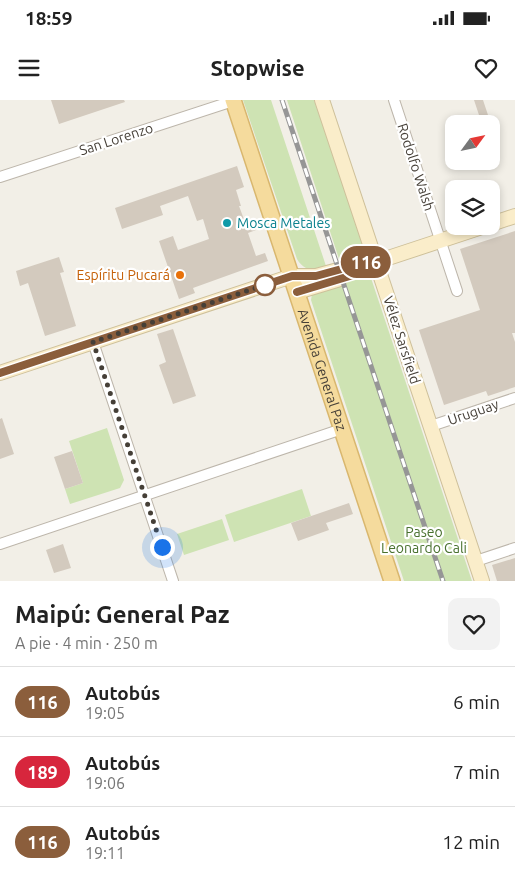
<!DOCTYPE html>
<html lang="es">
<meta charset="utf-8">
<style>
:root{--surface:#fff;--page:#f2f2f2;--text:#222;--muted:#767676;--line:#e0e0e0}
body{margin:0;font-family:Ubuntu,sans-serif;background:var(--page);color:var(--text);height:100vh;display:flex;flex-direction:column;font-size:19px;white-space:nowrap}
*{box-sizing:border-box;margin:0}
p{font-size:16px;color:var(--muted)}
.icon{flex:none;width:28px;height:28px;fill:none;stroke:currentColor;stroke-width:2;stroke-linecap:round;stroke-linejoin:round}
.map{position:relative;height:481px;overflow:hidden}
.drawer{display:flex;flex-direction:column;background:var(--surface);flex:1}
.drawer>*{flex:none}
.badge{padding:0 10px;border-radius:16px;font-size:18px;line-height:32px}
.needle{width:32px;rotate:57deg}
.buttons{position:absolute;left:445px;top:15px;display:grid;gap:10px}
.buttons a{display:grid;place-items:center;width:55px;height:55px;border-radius:10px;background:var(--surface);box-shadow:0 2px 8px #0003;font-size:25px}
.you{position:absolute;width:25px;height:25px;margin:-12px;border:4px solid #fff;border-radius:50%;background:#1a73e8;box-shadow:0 0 0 8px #1a73e833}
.map>.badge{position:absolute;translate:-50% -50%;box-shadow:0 0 0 2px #fff}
.round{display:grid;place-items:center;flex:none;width:52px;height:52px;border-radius:10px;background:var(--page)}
.head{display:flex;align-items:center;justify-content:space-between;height:85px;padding:0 15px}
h1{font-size:24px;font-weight:600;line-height:38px}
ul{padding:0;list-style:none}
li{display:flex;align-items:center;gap:15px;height:70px;padding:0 15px;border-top:1px solid var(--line)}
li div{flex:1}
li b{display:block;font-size:19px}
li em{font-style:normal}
li .badge{min-width:55px;font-weight:700;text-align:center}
.status{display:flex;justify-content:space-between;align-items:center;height:35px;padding:0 25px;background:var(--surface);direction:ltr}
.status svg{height:14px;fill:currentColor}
header{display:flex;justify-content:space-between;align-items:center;height:65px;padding:0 15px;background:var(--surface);font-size:22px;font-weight:600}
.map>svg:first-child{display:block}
.green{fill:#cee3b3}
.building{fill:#d3cabe}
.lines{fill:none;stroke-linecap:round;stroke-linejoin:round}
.street-casing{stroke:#bdb6ab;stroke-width:12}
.secondary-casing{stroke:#cec09a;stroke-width:16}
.primary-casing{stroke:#d9b76e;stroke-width:18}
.street{stroke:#fff;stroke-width:10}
.secondary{stroke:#faedca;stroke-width:14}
.primary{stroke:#f5db9d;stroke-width:15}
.rail-casing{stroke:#969696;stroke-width:5}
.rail{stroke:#fff;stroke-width:3;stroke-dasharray:9;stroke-linecap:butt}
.line-casing{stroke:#fff;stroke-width:11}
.line{stroke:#8b5e3c;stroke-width:8}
.walk{stroke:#453f37;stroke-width:5;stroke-dasharray:0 9}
.culture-dot{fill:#0f9aa8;stroke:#fff;stroke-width:2}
.food-dot{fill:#e8710a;stroke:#fff;stroke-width:2}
.stop-dot{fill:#fff;stroke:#8b5e3c;stroke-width:2.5}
.labels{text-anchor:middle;stroke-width:4.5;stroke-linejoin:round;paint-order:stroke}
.street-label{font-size:14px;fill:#453f37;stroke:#fff}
.culture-label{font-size:14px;fill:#0d838f;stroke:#fff;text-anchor:start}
.food-label{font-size:14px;fill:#c56008;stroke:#fff;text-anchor:end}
.park-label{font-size:14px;fill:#49712f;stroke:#fff}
</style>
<div class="status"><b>18:59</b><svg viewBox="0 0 49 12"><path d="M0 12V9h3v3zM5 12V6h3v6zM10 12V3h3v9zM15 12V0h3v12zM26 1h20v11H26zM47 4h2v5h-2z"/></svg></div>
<header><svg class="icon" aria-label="menu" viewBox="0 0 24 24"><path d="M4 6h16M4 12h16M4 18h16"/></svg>Stopwise<svg class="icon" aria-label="heart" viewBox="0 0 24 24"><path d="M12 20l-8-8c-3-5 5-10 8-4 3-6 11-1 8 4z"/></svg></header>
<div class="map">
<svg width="515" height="481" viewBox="0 0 515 481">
<rect width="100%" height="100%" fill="#f2efe7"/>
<!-- green -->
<path class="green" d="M 243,0 L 271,0 L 327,169 C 314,171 304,171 297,159 Z
M 287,0 L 314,0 L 363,146 C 364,160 352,161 341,165 Z
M 361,177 L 371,178 L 472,481 L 404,481 L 311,200 L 312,194 L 316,190 Z
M 107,328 L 124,380 L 120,388 L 70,404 L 65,389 L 83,383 L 69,341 Z
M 302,389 L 311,416 L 234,442 L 225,415 Z
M 222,419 L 229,440 L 184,455 L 177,434 Z"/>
<!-- building -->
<path class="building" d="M 51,0 L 124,0 L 125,2 L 59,24 Z
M 474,0 L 483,0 L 490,21 L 482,24 Z
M 237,66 L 244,87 L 236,90 L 241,106 L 239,106 L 245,122 L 252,119 L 256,130 L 248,133 L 256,156 L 265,153 L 268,161 L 193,188 L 195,193 L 179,199 L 159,141 L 173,136 L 178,150 L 209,139 L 203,119 L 197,121 L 188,96 L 160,106 L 163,115 L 122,129 L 115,108 Z
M 515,131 L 515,233 L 512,233 L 515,242 L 515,287 L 488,296 L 486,291 L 444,305 L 419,230 L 480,210 L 460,149 Z
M 59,157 L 64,172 L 60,173 L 76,226 L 45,236 L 28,183 L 20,186 L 16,171 Z
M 173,229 L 196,296 L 173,304 L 159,265 L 166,262 L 157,234 Z
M 2,318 L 14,354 L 0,359 L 0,319 Z
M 72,351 L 83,383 L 65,389 L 54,357 Z
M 349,403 L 353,414 L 326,423 L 329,430 L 298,441 L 291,423 Z
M 63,444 L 71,468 L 54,473 L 46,450 Z
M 515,458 L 515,481 L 497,481 L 492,465 Z"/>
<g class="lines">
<defs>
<path id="street" d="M 394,0 L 457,191
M 0,77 L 233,1
M 93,242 L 173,481
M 431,326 L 515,298
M 0,444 L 342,329
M 476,461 L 515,448"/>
<path id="secondary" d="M 322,0 L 482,481
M 491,124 L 515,116
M 297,192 L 340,179
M 0,273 L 292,176 L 316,176 L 360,164 L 376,162 L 485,126"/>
<g id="primary">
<path id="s1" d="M 233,0 L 392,481"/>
</g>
</defs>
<!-- street casing -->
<use href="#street" class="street-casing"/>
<!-- secondary casing -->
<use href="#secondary" class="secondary-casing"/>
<!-- primary casing -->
<use href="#primary" class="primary-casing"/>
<!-- street -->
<use href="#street" class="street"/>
<!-- secondary -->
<use href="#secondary" class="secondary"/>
<!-- primary -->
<use href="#primary" class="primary"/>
<defs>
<path id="rail" d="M 282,0 L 443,481"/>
</defs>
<!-- rail casing -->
<use href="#rail" class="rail-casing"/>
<!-- rail -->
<use href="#rail" class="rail"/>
</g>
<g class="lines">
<defs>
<path id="line" d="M 0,273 L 292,176 L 316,176 L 360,164 L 376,162 L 363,172 L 297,192"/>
</defs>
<!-- line casing -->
<use href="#line" class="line-casing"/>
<!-- line -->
<use href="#line" class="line"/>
<!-- walk -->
<path class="walk" d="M 162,447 L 93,242 L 274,182 L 265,185"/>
</g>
<!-- markers -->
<circle class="culture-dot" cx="227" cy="123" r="5"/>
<circle class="food-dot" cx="180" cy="175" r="5"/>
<circle class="stop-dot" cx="265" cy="185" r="10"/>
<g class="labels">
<!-- street labels -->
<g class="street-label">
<text transform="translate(116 39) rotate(-18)" y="5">San Lorenzo</text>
<text transform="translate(416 67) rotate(72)" y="5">Rodolfo Walsh</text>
<text transform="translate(402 240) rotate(72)" y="5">Vélez Sarsfield</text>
<text dy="5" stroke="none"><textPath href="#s1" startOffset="284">Avenida General Paz</textPath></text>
<text transform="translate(473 312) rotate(-19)" y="5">Uruguay</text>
</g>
<!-- culture labels -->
<g class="culture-label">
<text x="237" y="128">Mosca Metales</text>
</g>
<!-- food labels -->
<g class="food-label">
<text x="170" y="180">Espíritu Pucará</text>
</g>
<!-- park labels -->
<g class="park-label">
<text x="424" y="437">Paseo<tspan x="424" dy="16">Leonardo Cali</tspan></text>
</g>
</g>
</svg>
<div class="buttons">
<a><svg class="needle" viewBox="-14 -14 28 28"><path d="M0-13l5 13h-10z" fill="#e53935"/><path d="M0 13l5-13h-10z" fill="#767676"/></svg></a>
<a><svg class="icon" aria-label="layers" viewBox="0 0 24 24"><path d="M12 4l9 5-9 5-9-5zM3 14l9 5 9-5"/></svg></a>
</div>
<div class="you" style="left:162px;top:447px"></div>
<b class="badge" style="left:366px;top:162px;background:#8b5e3c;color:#fff">116</b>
</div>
<section class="drawer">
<div class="head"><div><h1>Maipú: General Paz</h1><p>A pie · 4 min · 250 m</p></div><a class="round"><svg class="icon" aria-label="heart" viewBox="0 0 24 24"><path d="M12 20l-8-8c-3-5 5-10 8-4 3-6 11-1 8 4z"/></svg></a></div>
<ul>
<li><span class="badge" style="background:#8b5e3c;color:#fff">116</span><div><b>Autobús</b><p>19:05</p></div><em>6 min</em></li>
<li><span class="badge" style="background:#d7263d;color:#fff">189</span><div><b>Autobús</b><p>19:06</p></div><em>7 min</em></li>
<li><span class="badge" style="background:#8b5e3c;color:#fff">116</span><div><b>Autobús</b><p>19:11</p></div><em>12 min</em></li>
</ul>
</section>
